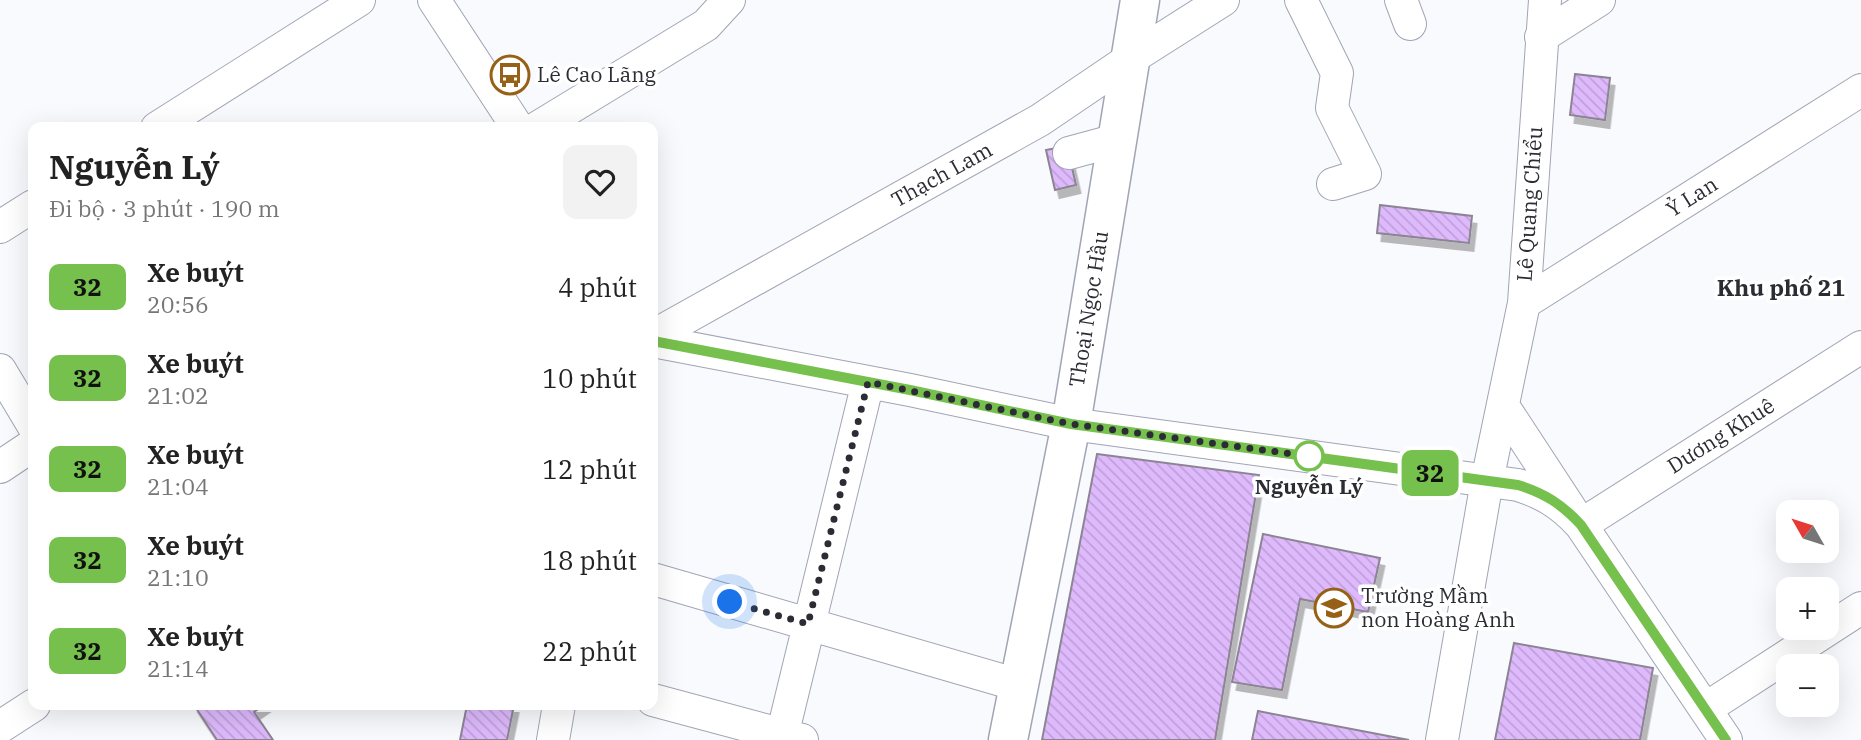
<!DOCTYPE html>
<html lang="vi">
<meta charset="utf-8">
<style>
:root{--surface:#fff;--page:#f2f2f2;--text:#222;--muted:#767676}
body{margin:0;font-family:"IBM Plex Serif",serif;background:var(--page);color:var(--text);height:100vh;display:flex;flex-direction:column;font-size:26px;white-space:nowrap}
*{box-sizing:border-box;margin:0}
p{font-size:23px;color:var(--muted)}
.icon{flex:none;width:38px;height:38px;fill:none;stroke:currentColor;stroke-width:2;stroke-linecap:round;stroke-linejoin:round}
.map{position:relative;flex:1;overflow:hidden}
.details{position:absolute;left:28px;top:122px;width:630px;height:588px;display:flex;flex-direction:column;background:var(--surface);border-radius:14px;box-shadow:0 7px 28px #0002}
.details>*{flex:none}
.badge{padding:0 14px;border-radius:10px;font-size:24px;line-height:46px}
.needle{width:46px;rotate:309deg}
.buttons{position:absolute;left:1776px;top:500px;display:grid;gap:14px}
.buttons a{display:grid;place-items:center;width:63px;height:63px;border-radius:14px;background:var(--surface);box-shadow:0 7px 28px #0002;font-size:35px}
.you{position:absolute;width:35px;height:35px;margin:-18px;border:5px solid #fff;border-radius:50%;background:#1a73e8;box-shadow:0 0 0 10px #1a73e833}
.map>.badge{position:absolute;translate:-50% -50%;box-shadow:0 0 0 4px #fff}
.round{display:grid;place-items:center;flex:none;width:74px;height:74px;border-radius:14px;background:var(--page)}
.headline{display:flex;align-items:center;justify-content:space-between;height:119px;padding:0 21px}
h1{font-size:33px;font-weight:700;line-height:52px}
ul{padding:0;list-style:none}
li{display:flex;align-items:center;gap:21px;height:91px;padding:0 21px}
li div{flex:1}
li b{display:block;font-size:26px}
li em{font-style:normal}
li .badge{min-width:77px;font-weight:700;text-align:center}
.map>svg:first-child{display:block}
.building{fill:url(#building-back-hatch);stroke:#8c8493;stroke-width:2;filter:url(#shadow)}
.lines{fill:none;stroke-linecap:round;stroke-linejoin:round}
.minor-casing{stroke:#a1a4b4;stroke-width:34}
.major-casing{stroke:#a1a4b4;stroke-width:41}
.minor{stroke:#fff;stroke-width:32}
.major{stroke:#fff;stroke-width:38}
.line-casing{stroke:#fff;stroke-width:16}
.line{stroke:#76c04d;stroke-width:10}
.walk{stroke:#2c2d34;stroke-width:7;stroke-dasharray:0 12.6}
.stop-dot{fill:#fff;stroke:#76c04d;stroke-width:3.5}
.labels{text-anchor:middle;stroke-width:7;stroke-linejoin:round;paint-order:stroke}
.poi-label{font-size:21px;fill:#2c2d34;stroke:#fff;text-anchor:start}
.street-label{font-size:21px;fill:#2c2d34;stroke:#fff}
.stop-label{font-size:21px;font-weight:bold;fill:#2c2d34;stroke:#fff}
.neighbourhood-label{font-size:23px;font-weight:bold;fill:#2c2d34;stroke:#fff}
</style>
<div class="map">
<svg width="1861" height="740" viewBox="0 0 1861 740">
<defs>
<pattern id="building-back-hatch" width="6" height="6" patternUnits="userSpaceOnUse" patternTransform="scale(1.75)"><rect width="6" height="6" fill="#debafd"/><path d="M-1 5l2 2M0 0l6 6M5-1l2 2" fill="none" stroke="#bfa0d9"/></pattern>
<filter id="shadow"><feDropShadow dx="4.5" dy="8" stdDeviation="0" flood-color="#0004"/></filter>
</defs>
<rect width="100%" height="100%" fill="#f9fafd"/>
<!-- building -->
<path class="building" d="M 1575,74 L 1610,78 L 1605,120 L 1570,115 Z
M 1067,146 L 1076,185 L 1055,190 L 1046,150 Z
M 1380,205 L 1472,216 L 1469,243 L 1377,233 Z
M 1097,454 L 1259,475 L 1215,740 L 1042,740 Z
M 1263,534 L 1380,558 L 1368,612 L 1300,599 L 1282,690 L 1232,682 Z
M 1514,643 L 1653,668 L 1640,740 L 1495,740 Z
M 194,705 L 264,705 L 254,712 L 273,740 L 217,740 Z
M 467,705 L 514,705 L 507,740 L 460,740 Z
M 1258,711 L 1409,740 L 1252,740 Z"/>
<g class="lines">
<defs>
<path id="minor" d="M 434,0 L 518,128
M 1301,0 L 1337,73 L 1332,108 L 1365,174 L 1333,184
M 1401,0 L 1410,24
M 1541,37 L 1599,0
M 157,128 L 359,0
M 537,128 L 706,25 L 729,0
M 1069,153 L 1117,140
M 0,227 L 33,206
M 1524,303 L 1861,90
M 653,336 L 1040,120 L 1130,59 L 1223,0
M 653,341 L 910,390 L 1071,424 L 1518,485 C 1544,493 1562,504 1581,525 L 1726,740
M 0,370 L 33,425
M 1503,406 L 1581,525 L 1861,347
M 0,467 L 33,445
M 653,579 L 1018,685
M 653,700 L 802,740
M 1705,709 L 1861,608
M 0,727 L 34,705
M 553,740 L 559,705
M 781,740 L 868,382
M 1442,740 L 1487,481 L 1524,303 L 1545,0"/>
<path id="major" d="M 1008,740 L 1071,424 L 1140,0"/>
</defs>
<!-- minor casing -->
<use href="#minor" class="minor-casing"/>
<!-- major casing -->
<use href="#major" class="major-casing"/>
<!-- minor -->
<use href="#minor" class="minor"/>
<!-- major -->
<use href="#major" class="major"/>
</g>
<g class="lines">
<defs>
<path id="line" d="M 653,341 L 910,390 L 1071,424 L 1518,485 C 1544,493 1562,504 1581,525 L 1726,740"/>
</defs>
<!-- line casing -->
<use href="#line" class="line-casing"/>
<!-- line -->
<use href="#line" class="line"/>
<!-- walk -->
<path class="walk" d="M 730,602 L 808,624 L 868,382 L 1071,424 L 1322,458 L 1309,456"/>
</g>
<!-- icons -->
<defs>
<symbol id="bus-ring" viewBox="-11 -11 22 22"><circle r="9.5" fill="#fff" stroke="#966117" stroke-width="1.5"/><path d="M-5-6H5V4H4V6H2V4H-2V6H-4V4H-5ZM-3.5-4V0h7V-4ZM-3.5 1.2v1.5H-2V1.2ZM2 1.2v1.5H3.5V1.2Z" fill="#966117"/></symbol>
<symbol id="school-ring" viewBox="-11 -11 22 22"><circle r="9.5" fill="#fff" stroke="#966117" stroke-width="1.5"/><path d="M0-5L7-2L0 1L-7-2ZM-4 1L0 2.5L4 1V4Q0 6-4 4Z" fill="#966117"/></symbol>
</defs>
<g fill-rule="evenodd">
<use href="#bus-ring" x="488" y="53" width="44" height="44"/>
<use href="#school-ring" x="1312" y="586" width="44" height="44"/>
</g>
<!-- markers -->
<circle class="stop-dot" cx="1309" cy="456" r="14"/>
<g class="labels">
<!-- poi labels -->
<g class="poi-label">
<text x="537" y="82">Lê Cao Lãng</text>
<text x="1361" y="603">Trường Mầm<tspan x="1361" dy="24">non Hoàng Anh</tspan></text>
</g>
<!-- street labels -->
<g class="street-label">
<text transform="translate(942 175) rotate(-29)" y="7">Thạch Lam</text>
<text transform="translate(1692 197) rotate(-32)" y="7">Ỷ Lan</text>
<text transform="translate(1530 204) rotate(-86)" y="7">Lê Quang Chiểu</text>
<text transform="translate(1089 309) rotate(-81)" y="7">Thoại Ngọc Hầu</text>
<text transform="translate(1721 436) rotate(-32)" y="7">Dương Khuê</text>
</g>
<!-- stop labels -->
<g class="stop-label">
<text x="1309" y="494">Nguyễn Lý</text>
</g>
<!-- neighbourhood labels -->
<g class="neighbourhood-label">
<text x="1781" y="296">Khu phố 21</text>
</g>
</g>
</svg>
<div class="buttons">
<a><svg class="needle" viewBox="-14 -14 28 28"><path d="M0-13l5 13h-10z" fill="#e53935"/><path d="M0 13l5-13h-10z" fill="#767676"/></svg></a>
<a>+</a>
<a>−</a>
</div>
<div class="you" style="left:730px;top:602px"></div>
<b class="badge" style="left:1430px;top:473px;background:#76c04d;color:#111">32</b>
<section class="details">
<div class="headline"><div><h1>Nguyễn Lý</h1><p>Đi bộ · 3 phút · 190 m</p></div><a class="round"><svg class="icon" aria-label="heart" viewBox="0 0 24 24"><path d="M12 20l-8-8c-3-5 5-10 8-4 3-6 11-1 8 4z"/></svg></a></div>
<ul>
<li><span class="badge" style="background:#76c04d;color:#111">32</span><div><b>Xe buýt</b><p>20:56</p></div><em>4 phút</em></li>
<li><span class="badge" style="background:#76c04d;color:#111">32</span><div><b>Xe buýt</b><p>21:02</p></div><em>10 phút</em></li>
<li><span class="badge" style="background:#76c04d;color:#111">32</span><div><b>Xe buýt</b><p>21:04</p></div><em>12 phút</em></li>
<li><span class="badge" style="background:#76c04d;color:#111">32</span><div><b>Xe buýt</b><p>21:10</p></div><em>18 phút</em></li>
<li><span class="badge" style="background:#76c04d;color:#111">32</span><div><b>Xe buýt</b><p>21:14</p></div><em>22 phút</em></li>
</ul>
</section>
</div>
